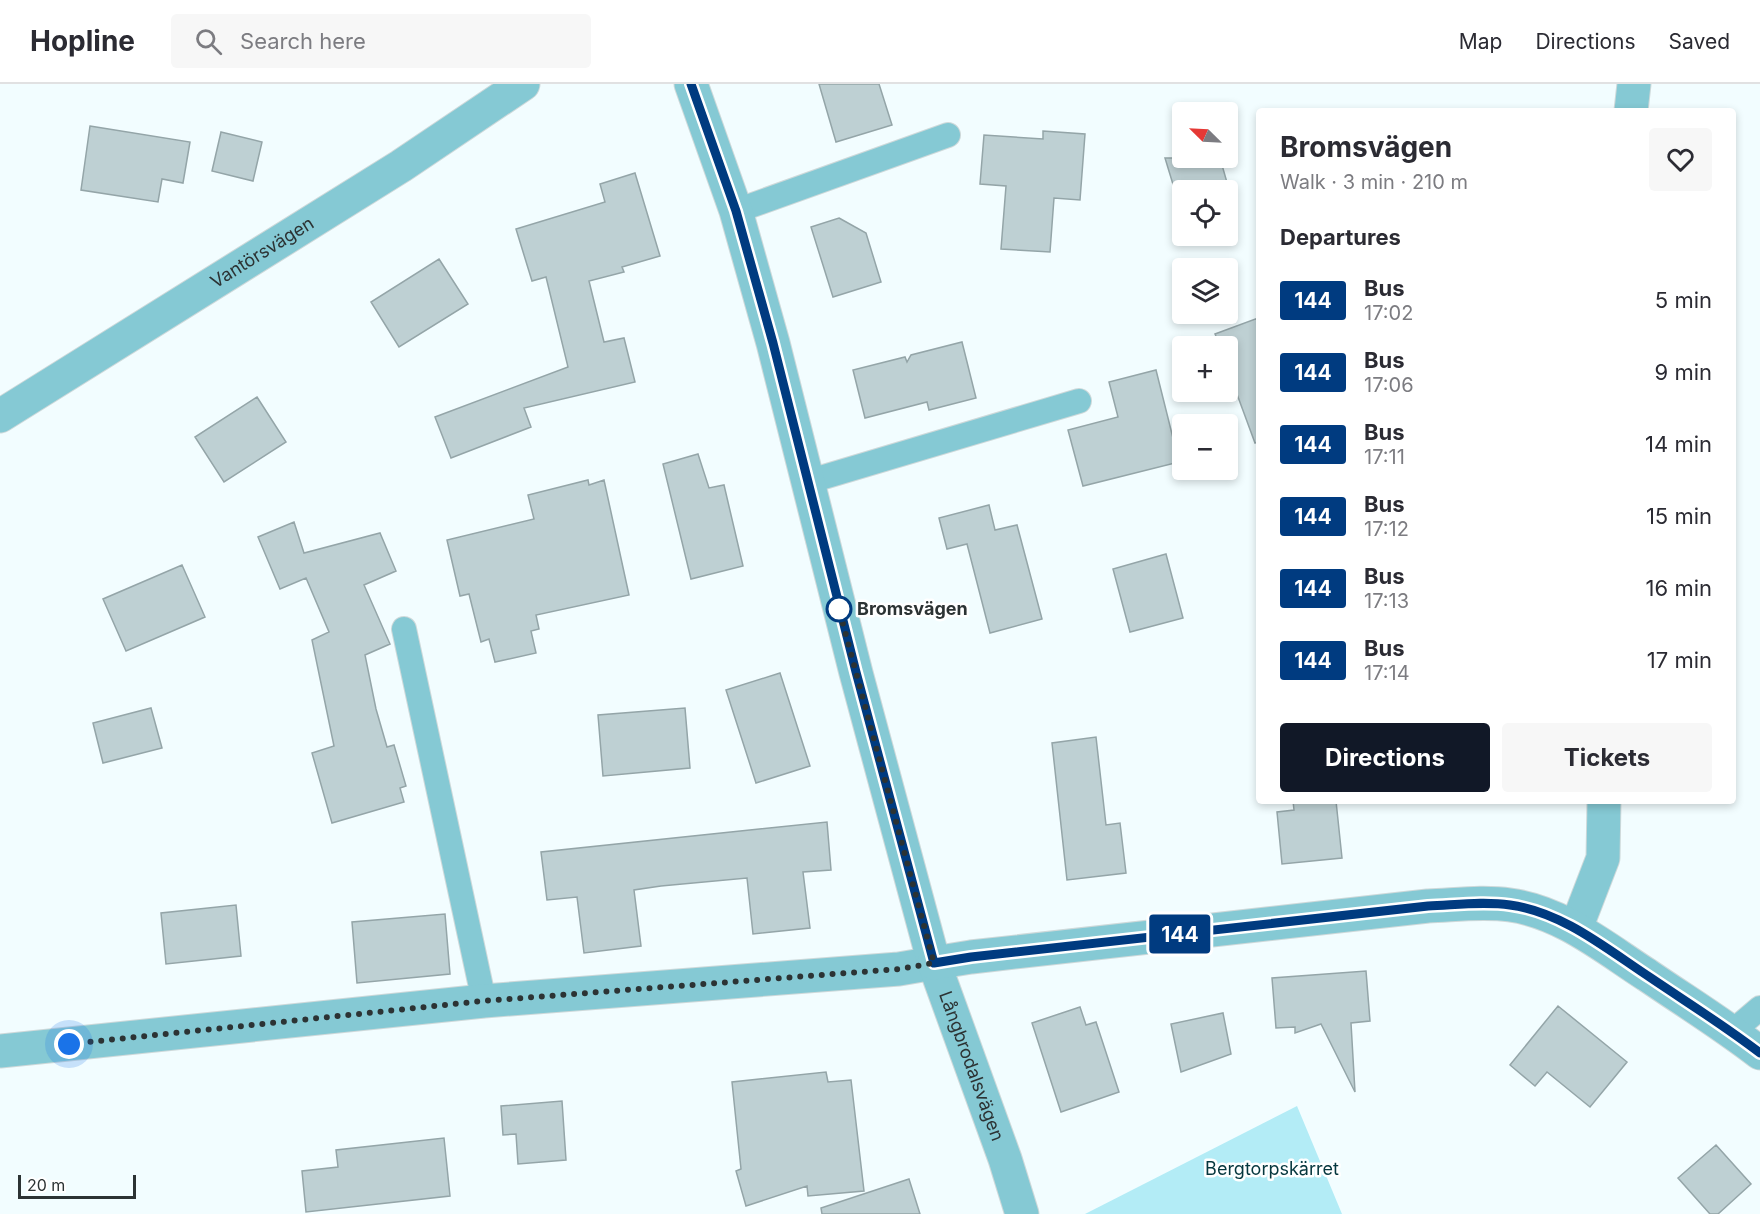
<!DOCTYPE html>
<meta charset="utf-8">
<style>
:root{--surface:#fff;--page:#f7f7f7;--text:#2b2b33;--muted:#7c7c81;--line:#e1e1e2;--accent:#111827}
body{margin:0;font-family:Inter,sans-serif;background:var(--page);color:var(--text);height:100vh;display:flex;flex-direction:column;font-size:22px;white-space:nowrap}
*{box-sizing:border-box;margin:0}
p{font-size:20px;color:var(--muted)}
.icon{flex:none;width:33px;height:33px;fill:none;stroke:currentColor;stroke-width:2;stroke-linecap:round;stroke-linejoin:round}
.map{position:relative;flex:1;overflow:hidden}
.details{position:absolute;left:1256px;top:24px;width:480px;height:696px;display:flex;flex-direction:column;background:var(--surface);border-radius:6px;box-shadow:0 3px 9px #0003}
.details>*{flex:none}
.badge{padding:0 12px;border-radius:4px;font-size:21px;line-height:39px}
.needle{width:39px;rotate:294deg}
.buttons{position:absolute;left:1172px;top:18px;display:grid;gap:12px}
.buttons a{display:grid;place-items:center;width:66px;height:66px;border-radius:6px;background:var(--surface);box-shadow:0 3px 9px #0003;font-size:30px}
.scale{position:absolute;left:18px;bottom:15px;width:118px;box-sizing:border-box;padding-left:6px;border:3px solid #2c3334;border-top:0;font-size:16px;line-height:21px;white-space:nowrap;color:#2c3334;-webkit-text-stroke:4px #fff;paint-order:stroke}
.you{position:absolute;width:30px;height:30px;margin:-15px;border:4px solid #fff;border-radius:50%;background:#1a73e8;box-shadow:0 0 0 9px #1a73e833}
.map>.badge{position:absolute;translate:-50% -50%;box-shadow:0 0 0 3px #fff}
h2{padding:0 24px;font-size:22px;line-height:54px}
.round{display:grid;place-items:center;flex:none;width:63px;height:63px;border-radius:6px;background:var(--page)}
.head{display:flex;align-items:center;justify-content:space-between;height:102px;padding:0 24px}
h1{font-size:28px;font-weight:700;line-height:45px}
.primary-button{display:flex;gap:12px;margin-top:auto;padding:12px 24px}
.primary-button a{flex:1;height:69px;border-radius:6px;background:var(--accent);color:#fff;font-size:24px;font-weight:700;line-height:69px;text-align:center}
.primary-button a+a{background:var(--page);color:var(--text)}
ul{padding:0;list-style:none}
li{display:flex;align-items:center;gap:18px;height:72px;padding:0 24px}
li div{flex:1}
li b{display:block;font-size:22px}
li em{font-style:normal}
li .badge{min-width:66px;font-weight:700;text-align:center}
header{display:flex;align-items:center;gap:36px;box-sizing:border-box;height:84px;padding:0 30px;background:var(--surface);border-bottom:2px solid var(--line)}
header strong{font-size:28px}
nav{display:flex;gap:33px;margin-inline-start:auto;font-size:21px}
.search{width:420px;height:54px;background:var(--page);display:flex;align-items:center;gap:15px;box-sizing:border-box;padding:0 21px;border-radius:6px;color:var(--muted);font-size:22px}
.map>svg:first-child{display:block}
.green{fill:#b3ecf6}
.building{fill:#bed0d3;stroke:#94a5a8;stroke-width:1.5}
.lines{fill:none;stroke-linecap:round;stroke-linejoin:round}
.service-casing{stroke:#ced9da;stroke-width:26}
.minor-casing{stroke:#ced9da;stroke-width:35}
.tertiary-casing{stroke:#ced9da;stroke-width:35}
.service{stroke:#85c9d4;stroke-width:24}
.minor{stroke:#85c9d4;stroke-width:33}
.tertiary{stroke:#85c9d4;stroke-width:33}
.line-casing{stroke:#fff;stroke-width:14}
.line{stroke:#003b80;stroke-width:9}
.walk{stroke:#2c3334;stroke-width:6;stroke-dasharray:0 10.8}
.stop-dot{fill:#fff;stroke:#003b80;stroke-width:3}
.labels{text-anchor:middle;stroke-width:5;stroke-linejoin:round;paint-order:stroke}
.street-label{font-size:18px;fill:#2c3334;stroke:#fff}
.stop-label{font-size:18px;font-weight:bold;fill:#2c3334;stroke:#fff;text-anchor:start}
.park-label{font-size:18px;fill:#05373e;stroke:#fff}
</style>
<header>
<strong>Hopline</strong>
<div class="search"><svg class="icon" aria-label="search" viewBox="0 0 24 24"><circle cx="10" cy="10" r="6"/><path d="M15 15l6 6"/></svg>Search here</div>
<nav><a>Map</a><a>Directions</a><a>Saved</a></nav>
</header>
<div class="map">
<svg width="1760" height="1130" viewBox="0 0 1760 1130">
<rect width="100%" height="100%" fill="#f2fdff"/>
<!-- green -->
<path class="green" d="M 1297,1022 L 1342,1130 L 1085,1130 Z"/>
<!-- building -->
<path class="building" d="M 819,0 L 879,0 L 892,41 L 836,58 Z
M 90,42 L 190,58 L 183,99 L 162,95 L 158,118 L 81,106 Z
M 1043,47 L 1085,50 L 1080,116 L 1054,114 L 1050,168 L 1001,165 L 1006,102 L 980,100 L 984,51 L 1043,55 Z
M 221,48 L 262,58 L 253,97 L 212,87 Z
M 1165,74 L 1220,74 L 1234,123 L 1227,125 L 1227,106 L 1182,106 L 1182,130 Z
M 635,89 L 660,172 L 622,183 L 624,188 L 589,197 L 604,258 L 624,254 L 635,298 L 524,324 L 531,343 L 451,374 L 435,333 L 568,283 L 546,193 L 532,197 L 516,145 L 605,118 L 600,100 Z
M 839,134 L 866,149 L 881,198 L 833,213 L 811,143 Z
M 439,175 L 468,220 L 399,263 L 371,218 Z
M 1258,234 L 1258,358 L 1255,359 L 1227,283 L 1227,262 L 1220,262 L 1215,250 Z
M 962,258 L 976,314 L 929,326 L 927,318 L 865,334 L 853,286 L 905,273 L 907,278 L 911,271 Z
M 1156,286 L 1179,378 L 1083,402 L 1068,346 L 1118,333 L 1109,298 Z
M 257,313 L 286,358 L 224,398 L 195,353 Z
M 698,370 L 709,404 L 724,401 L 743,482 L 691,495 L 663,380 Z
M 588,396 L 589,401 L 604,396 L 629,511 L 536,531 L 539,545 L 531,547 L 536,569 L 495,578 L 489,555 L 481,558 L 469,510 L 460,512 L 447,456 L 534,435 L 528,411 Z
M 989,421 L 995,446 L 1017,441 L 1042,535 L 990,549 L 967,460 L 947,465 L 939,434 Z
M 294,438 L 304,469 L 380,449 L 396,487 L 364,501 L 390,560 L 365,571 L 376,625 L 387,663 L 394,661 L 406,702 L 400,704 L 404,718 L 332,739 L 312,669 L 334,662 L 312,556 L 329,548 L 306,494 L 280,505 L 258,453 Z
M 1166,470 L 1183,534 L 1130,548 L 1113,485 Z
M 182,481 L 205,533 L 126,567 L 103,515 Z
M 780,589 L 810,682 L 756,699 L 726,606 Z
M 151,624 L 162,664 L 103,679 L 93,639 Z
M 685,624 L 690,684 L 603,692 L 598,631 Z
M 1096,653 L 1106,741 L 1120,739 L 1126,789 L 1067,796 L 1052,659 Z
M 1293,717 L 1336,717 L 1342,774 L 1282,780 L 1277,728 L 1294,726 Z
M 827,738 L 831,786 L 803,788 L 810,844 L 753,850 L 747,794 L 661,802 L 634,806 L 641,862 L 584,869 L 577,813 L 547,816 L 541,768 Z
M 236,821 L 241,872 L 166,880 L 161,829 Z
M 445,830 L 450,890 L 357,899 L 352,838 Z
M 1366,887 L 1370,937 L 1351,939 L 1355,1008 L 1321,940 L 1295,949 L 1295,943 L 1276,944 L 1272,894 Z
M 1558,922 L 1627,978 L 1590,1023 L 1547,988 L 1535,1002 L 1510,981 Z
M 1080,923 L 1086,941 L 1096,938 L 1119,1008 L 1061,1028 L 1032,939 Z
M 1223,929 L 1231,970 L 1181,988 L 1171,940 Z
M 826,988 L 828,998 L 851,996 L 864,1107 L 808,1112 L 807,1102 L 746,1122 L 736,1087 L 741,1085 L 732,998 Z
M 562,1017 L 566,1076 L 518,1080 L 516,1050 L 503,1051 L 501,1022 Z
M 444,1054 L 450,1112 L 306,1128 L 302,1087 L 338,1083 L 336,1066 Z
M 1716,1061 L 1751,1100 L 1718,1130 L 1710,1130 L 1678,1094 Z
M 909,1095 L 920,1130 L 822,1130 L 821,1124 Z"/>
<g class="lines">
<defs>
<path id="service" d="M 736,127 L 948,51
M 807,398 L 1079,317
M 404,545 L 484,917
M 1732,948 L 1760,924"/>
<path id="minor" d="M 1631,27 L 1634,0
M 1576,844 L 1603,774 L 1604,717
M 0,967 L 484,917 L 899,885 L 934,879"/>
<g id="tertiary">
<path id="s1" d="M 691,0 L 736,127 L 773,259 L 856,589 L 934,879 L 1005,1075 L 1022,1130"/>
<path id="s2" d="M 0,332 L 401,82 L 523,0"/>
<path d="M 934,879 L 971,873 L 1428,822 C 1455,821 1483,817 1510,821 C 1562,828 1605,864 1647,891 C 1685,917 1724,941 1760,969"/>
</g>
</defs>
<!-- service casing -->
<use href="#service" class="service-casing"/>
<!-- minor casing -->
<use href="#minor" class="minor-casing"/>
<!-- tertiary casing -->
<use href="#tertiary" class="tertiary-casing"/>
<!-- service -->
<use href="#service" class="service"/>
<!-- minor -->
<use href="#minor" class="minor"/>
<!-- tertiary -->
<use href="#tertiary" class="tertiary"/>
</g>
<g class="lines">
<defs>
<path id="line" d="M 691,0 L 736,127 L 773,259 L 856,588 L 934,879 L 971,873 L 1428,822 C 1455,821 1483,817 1510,821 C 1563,828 1608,866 1651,894 C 1688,919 1725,942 1760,969"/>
</defs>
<!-- line casing -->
<use href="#line" class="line-casing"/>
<!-- line -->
<use href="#line" class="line"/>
<!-- walk -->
<path class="walk" d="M 69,960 L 483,917 L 899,885 L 934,879 L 839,525"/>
</g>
<!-- markers -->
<circle class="stop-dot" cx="839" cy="525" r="12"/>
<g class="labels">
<!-- street labels -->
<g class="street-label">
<text dy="6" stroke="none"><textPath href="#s2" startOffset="309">Vantörsvägen</textPath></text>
<text dy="6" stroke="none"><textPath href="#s1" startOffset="1022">Långbrodalsvägen</textPath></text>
</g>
<!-- stop labels -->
<g class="stop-label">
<text x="857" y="531">Bromsvägen</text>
</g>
<!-- park labels -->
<g class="park-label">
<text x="1272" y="1091">Bergtorpskärret</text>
</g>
</g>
</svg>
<div class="buttons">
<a><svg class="needle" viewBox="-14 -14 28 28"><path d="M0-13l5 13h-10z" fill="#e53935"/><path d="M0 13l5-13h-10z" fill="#7c7c81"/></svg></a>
<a><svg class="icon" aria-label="locate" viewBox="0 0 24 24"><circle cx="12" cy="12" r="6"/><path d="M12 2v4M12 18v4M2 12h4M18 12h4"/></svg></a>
<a><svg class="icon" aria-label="layers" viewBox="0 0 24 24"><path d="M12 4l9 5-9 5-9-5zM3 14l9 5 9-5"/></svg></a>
<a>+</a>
<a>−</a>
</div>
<div class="scale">20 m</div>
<div class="you" style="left:69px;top:960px"></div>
<b class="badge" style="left:1180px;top:850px;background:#003b80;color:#fff">144</b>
<section class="details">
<div class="head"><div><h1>Bromsvägen</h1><p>Walk · 3 min · 210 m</p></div><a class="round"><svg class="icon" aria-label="heart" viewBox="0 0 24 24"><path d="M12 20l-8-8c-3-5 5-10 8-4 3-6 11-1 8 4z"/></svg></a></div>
<h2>Departures</h2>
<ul>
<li><span class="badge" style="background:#003b80;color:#fff">144</span><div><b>Bus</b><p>17:02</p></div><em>5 min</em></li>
<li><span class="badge" style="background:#003b80;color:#fff">144</span><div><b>Bus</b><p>17:06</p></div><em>9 min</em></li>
<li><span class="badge" style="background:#003b80;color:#fff">144</span><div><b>Bus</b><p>17:11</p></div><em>14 min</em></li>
<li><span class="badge" style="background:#003b80;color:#fff">144</span><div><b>Bus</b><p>17:12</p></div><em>15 min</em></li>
<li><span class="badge" style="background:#003b80;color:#fff">144</span><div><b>Bus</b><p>17:13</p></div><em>16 min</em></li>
<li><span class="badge" style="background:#003b80;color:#fff">144</span><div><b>Bus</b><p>17:14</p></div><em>17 min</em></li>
</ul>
<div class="primary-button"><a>Directions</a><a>Tickets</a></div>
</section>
</div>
